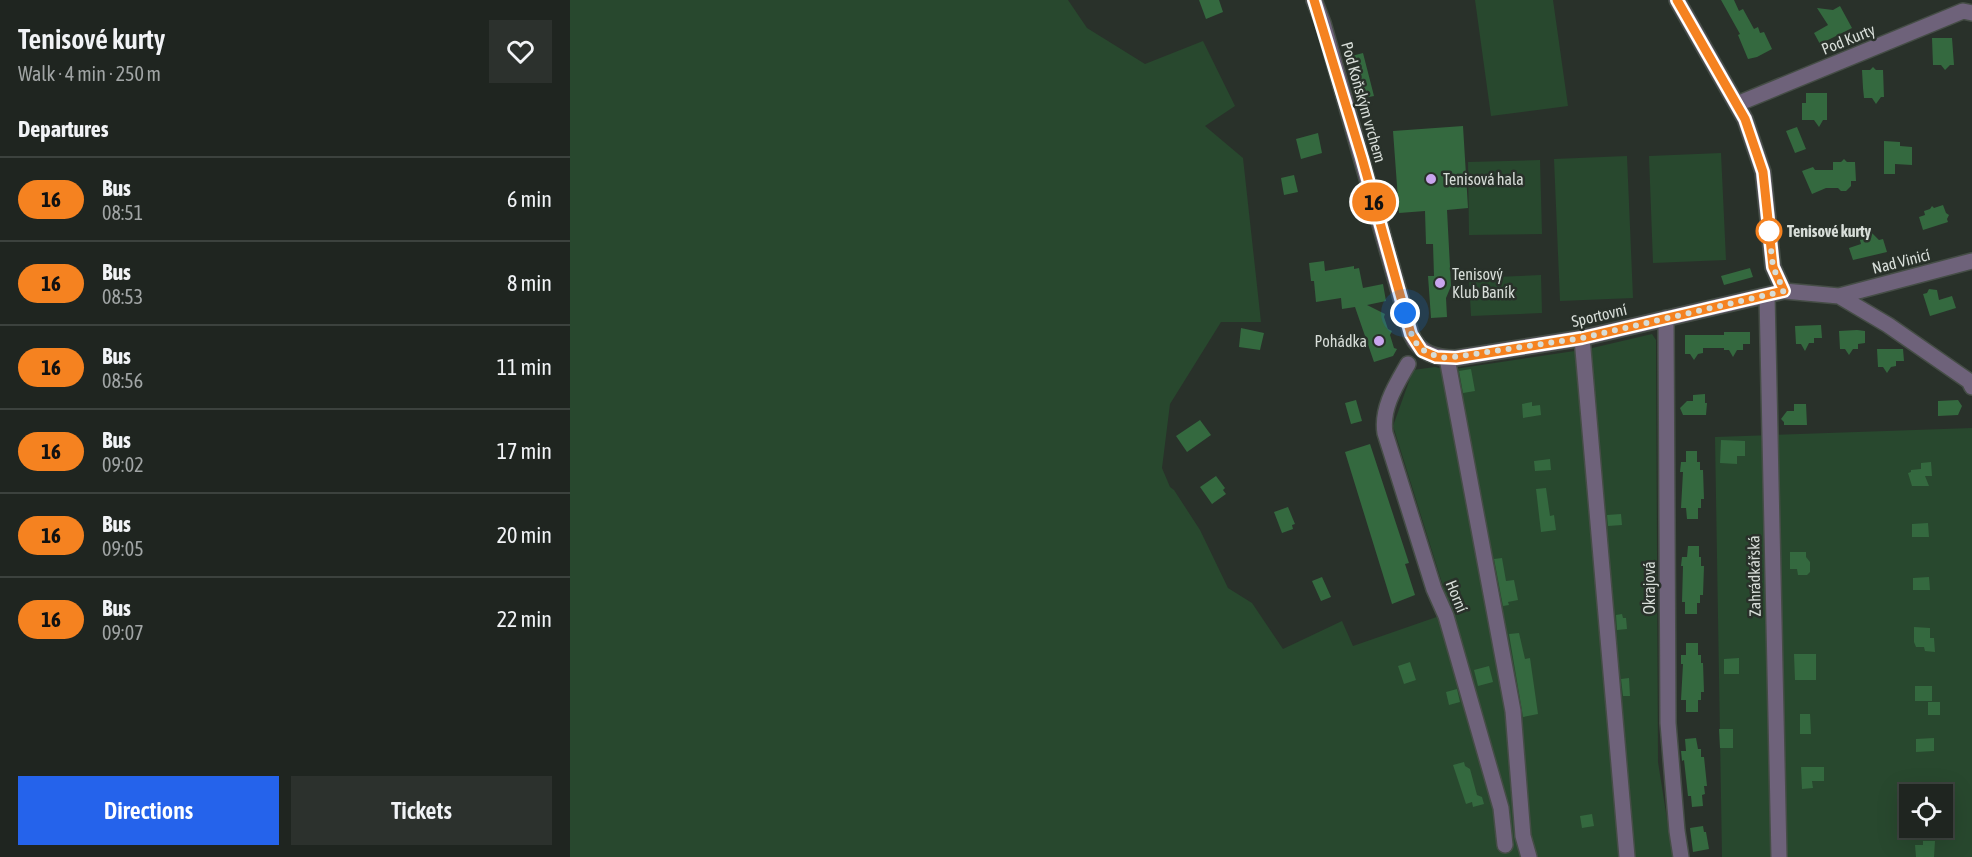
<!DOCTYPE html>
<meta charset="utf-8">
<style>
:root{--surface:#1f2520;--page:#2c312d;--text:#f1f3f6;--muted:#a1a5a5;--line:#3c423e;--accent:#2563eb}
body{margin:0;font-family:"Asap Condensed",sans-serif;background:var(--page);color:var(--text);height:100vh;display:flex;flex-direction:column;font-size:22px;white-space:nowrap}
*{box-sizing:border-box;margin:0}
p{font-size:20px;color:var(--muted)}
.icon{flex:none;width:33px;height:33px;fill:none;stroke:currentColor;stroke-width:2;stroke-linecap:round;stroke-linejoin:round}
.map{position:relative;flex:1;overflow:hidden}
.sheet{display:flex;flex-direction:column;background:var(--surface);width:570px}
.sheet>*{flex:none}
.badge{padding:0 12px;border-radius:20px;font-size:21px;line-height:39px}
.controls{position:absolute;left:1329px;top:784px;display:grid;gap:12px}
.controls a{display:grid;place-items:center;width:54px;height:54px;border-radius:0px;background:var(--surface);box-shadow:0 6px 24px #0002,0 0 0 2px var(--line);font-size:30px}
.you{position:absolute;width:30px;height:30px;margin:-15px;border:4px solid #fff;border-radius:50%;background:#1a73e8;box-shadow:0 0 0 9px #1a73e833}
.map>.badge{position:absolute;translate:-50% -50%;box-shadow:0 0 0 3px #fff}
h2{padding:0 18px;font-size:22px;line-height:54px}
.round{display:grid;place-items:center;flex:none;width:63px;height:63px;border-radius:0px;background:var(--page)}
.summary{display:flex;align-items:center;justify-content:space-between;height:102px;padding:0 18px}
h1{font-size:28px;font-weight:600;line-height:45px}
.button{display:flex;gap:12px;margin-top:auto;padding:12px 18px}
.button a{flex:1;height:69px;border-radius:0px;background:var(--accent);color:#fff;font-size:24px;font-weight:600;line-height:69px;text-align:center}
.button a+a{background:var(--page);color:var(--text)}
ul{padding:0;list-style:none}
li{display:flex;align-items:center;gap:18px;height:84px;padding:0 18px;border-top:2px solid var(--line)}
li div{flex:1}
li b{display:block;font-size:22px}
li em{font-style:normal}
li .badge{min-width:66px;font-weight:700;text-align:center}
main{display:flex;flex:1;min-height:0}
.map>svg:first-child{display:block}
.green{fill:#28482e;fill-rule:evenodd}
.building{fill:#34693f}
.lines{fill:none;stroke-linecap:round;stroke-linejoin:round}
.street-casing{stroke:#454d46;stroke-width:18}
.street{stroke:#6e627a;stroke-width:15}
.line-casing{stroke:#fff;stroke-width:14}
.line{stroke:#f58220;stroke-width:9}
.walk{stroke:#d7ddd8;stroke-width:6;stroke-dasharray:0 10.8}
.poi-dot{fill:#c9a5ee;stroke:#29312a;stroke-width:2}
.stop-dot{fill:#fff;stroke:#f58220;stroke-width:3}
.labels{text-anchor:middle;stroke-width:5;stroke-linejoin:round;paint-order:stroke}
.street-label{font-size:16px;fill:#d7ddd8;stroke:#29312a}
.poi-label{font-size:16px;fill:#d7ddd8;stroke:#29312a;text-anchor:start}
.stop-label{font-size:16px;font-weight:bold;fill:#d7ddd8;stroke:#29312a;text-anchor:start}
</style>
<main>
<section class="sheet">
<div class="summary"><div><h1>Tenisové kurty</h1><p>Walk · 4 min · 250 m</p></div><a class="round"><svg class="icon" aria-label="heart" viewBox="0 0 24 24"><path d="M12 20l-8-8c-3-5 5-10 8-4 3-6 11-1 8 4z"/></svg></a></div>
<h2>Departures</h2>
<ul>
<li><span class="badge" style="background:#f58220;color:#111">16</span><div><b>Bus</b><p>08:51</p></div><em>6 min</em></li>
<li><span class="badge" style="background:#f58220;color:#111">16</span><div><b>Bus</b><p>08:53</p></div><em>8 min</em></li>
<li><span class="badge" style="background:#f58220;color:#111">16</span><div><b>Bus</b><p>08:56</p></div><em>11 min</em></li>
<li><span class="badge" style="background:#f58220;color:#111">16</span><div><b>Bus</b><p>09:02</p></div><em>17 min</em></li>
<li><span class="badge" style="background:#f58220;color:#111">16</span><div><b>Bus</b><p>09:05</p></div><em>20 min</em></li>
<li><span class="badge" style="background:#f58220;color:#111">16</span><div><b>Bus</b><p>09:07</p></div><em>22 min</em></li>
</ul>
<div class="button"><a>Directions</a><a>Tickets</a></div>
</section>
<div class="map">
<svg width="1402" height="857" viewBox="0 0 1402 857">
<rect width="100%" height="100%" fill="#29312a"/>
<!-- green -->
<path class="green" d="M 0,0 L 498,0 L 517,28 L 575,64 L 633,41 L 665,106 L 635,126 L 673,158 L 691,322 L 651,322 L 600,404 L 592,468 L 600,487 L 604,490 L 630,530 L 658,588 L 682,603 L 713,649 L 772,621 L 783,646 L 881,612 L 823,426 L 843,370 L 865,367 L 878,370 L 1018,349 L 1082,334 L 1086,340 L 1088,762 L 1103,857 L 0,857 Z
M 905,0 L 983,0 L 998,106 L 921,116 Z
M 1151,153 L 1156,260 L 1083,263 L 1079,156 Z
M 1057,156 L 1063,298 L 990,301 L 984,159 Z
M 970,160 L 972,234 L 899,235 L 898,162 Z
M 971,275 L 972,313 L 901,316 L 899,278 Z
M 1402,428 L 1402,857 L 1152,857 L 1145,437 ZM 1340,795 L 1372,795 L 1372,828 L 1340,828 Z"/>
<!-- building -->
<path class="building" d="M 629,0 L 649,0 L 653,12 L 636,19 Z
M 1151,0 L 1164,0 L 1169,11 L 1173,9 L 1184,29 L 1188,27 L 1190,33 L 1194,32 L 1202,49 L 1187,57 L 1178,59 L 1168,35 L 1170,34 Z
M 1270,6 L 1282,28 L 1250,44 L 1244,33 L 1258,25 L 1247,8 L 1263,10 Z
M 1362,38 L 1382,38 L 1384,65 L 1380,65 L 1375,70 L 1371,65 L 1363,65 Z
M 793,53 L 804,96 L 789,99 L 778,57 Z
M 1303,67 L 1306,70 L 1313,70 L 1314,97 L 1311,97 L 1306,104 L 1302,98 L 1294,98 L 1293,88 L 1292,70 L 1300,70 Z
M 1236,93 L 1257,93 L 1257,120 L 1253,120 L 1249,127 L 1244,120 L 1232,120 L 1232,103 L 1236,103 Z
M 893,126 L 898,208 L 877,210 L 881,286 L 876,298 L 877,317 L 861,318 L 858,276 L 864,276 L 863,244 L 856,244 L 855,211 L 829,213 L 823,131 Z
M 1227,127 L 1236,149 L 1225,153 L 1216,131 Z
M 748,133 L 752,153 L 731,159 L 726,139 Z
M 1314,141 L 1330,142 L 1330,146 L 1342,147 L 1342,165 L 1325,164 L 1325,174 L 1314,174 Z
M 1274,159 L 1277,162 L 1285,162 L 1286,181 L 1281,181 L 1281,186 L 1276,191 L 1271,191 L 1268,188 L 1256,188 L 1242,194 L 1232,171 L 1243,167 L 1245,170 L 1263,170 L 1263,162 L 1271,162 Z
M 724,175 L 728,192 L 714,195 L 711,178 Z
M 1373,205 L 1376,213 L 1379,215 L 1377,219 L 1378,222 L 1353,230 L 1349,217 L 1355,215 L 1354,211 L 1360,209 L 1362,206 L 1364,208 Z
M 1299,230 L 1309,240 L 1313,239 L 1317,252 L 1283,260 L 1279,248 L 1291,244 L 1290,240 L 1297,238 Z
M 754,261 L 755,271 L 784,266 L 784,269 L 789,268 L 793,288 L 813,284 L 816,301 L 797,305 L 815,314 L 814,317 L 818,329 L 822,331 L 820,335 L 824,348 L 827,349 L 823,356 L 804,362 L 785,307 L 772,309 L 771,298 L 746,302 L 744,281 L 741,281 L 739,263 Z
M 1180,268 L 1183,277 L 1154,285 L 1151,276 Z
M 1359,289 L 1367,290 L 1369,300 L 1382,296 L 1386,308 L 1360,316 L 1353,294 L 1357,293 Z
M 1251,325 L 1252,338 L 1244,338 L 1244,343 L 1239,343 L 1235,351 L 1231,344 L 1226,344 L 1225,326 Z
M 671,328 L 694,333 L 690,350 L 669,347 Z
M 1287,330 L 1295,331 L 1295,343 L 1288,344 L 1288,349 L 1283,349 L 1279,355 L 1275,349 L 1270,349 L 1269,331 Z
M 1154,332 L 1180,332 L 1180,344 L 1173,344 L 1173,350 L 1167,350 L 1163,357 L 1159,350 L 1154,350 L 1154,348 L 1133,348 L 1133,353 L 1128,354 L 1124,360 L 1120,354 L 1115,354 L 1115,335 L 1154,335 Z
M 1307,349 L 1333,349 L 1334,361 L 1326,361 L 1326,366 L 1321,367 L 1317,373 L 1313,367 L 1308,367 Z
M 901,369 L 905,391 L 893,393 L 889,371 Z
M 1135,394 L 1135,403 L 1137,403 L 1136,415 L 1113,415 L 1110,408 L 1117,401 L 1123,401 L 1123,395 Z
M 786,400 L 792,421 L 781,424 L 775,403 Z
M 1388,400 L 1392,406 L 1388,415 L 1368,416 L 1368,401 Z
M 962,402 L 962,406 L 970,405 L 971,415 L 953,418 L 952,404 Z
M 1224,404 L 1236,404 L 1237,425 L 1214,425 L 1214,422 L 1211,419 L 1217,411 L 1224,411 Z
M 630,420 L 641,435 L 617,452 L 606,436 Z
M 1151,440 L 1175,441 L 1175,456 L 1167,456 L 1167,464 L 1150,463 Z
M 800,444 L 839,563 L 835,564 L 845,595 L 822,604 L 775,452 Z
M 1116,451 L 1127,451 L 1127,462 L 1130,462 L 1130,470 L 1133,470 L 1134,499 L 1131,499 L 1131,508 L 1128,508 L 1128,519 L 1117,519 L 1116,508 L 1111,508 L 1113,472 L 1110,472 L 1111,462 L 1116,462 Z
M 980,459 L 981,470 L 965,471 L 964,461 Z
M 1361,462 L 1362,476 L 1355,476 L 1359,486 L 1342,486 L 1338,473 L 1341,472 L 1341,470 L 1351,469 L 1351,463 Z
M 646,476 L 655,488 L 653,490 L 656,494 L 642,504 L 630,487 Z
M 976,488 L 980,516 L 984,515 L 986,530 L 971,532 L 966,489 Z
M 718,507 L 725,524 L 722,525 L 723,529 L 712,533 L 704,512 Z
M 1051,514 L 1052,525 L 1038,526 L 1037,515 Z
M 1358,523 L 1359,537 L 1342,537 L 1342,524 Z
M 1118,546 L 1129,546 L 1129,557 L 1131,557 L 1131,566 L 1134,566 L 1133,595 L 1130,595 L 1130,603 L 1127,603 L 1127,614 L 1115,614 L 1115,602 L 1112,602 L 1113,566 L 1111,566 L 1112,557 L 1117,557 Z
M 1220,552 L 1236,552 L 1236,557 L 1240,562 L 1240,572 L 1237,575 L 1228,575 L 1227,569 L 1220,569 Z
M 932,558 L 936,581 L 944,580 L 948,600 L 938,602 L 939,605 L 933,606 L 924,559 Z
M 752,577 L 761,597 L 751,601 L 742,581 Z
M 1359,577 L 1360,590 L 1343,590 L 1343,578 Z
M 1052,614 L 1053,618 L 1056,618 L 1057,629 L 1047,630 L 1046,615 Z
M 1344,627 L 1360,628 L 1360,638 L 1364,638 L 1365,652 L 1355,651 L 1354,647 L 1346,647 L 1344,642 Z
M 949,633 L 955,659 L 960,658 L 968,714 L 953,717 L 939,634 Z
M 1116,643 L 1128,643 L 1128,655 L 1131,655 L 1131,663 L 1133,663 L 1134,692 L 1131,692 L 1131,700 L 1128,700 L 1128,712 L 1116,712 L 1116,700 L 1111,700 L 1113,664 L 1111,664 L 1111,655 L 1116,655 Z
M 1224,654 L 1246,654 L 1246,680 L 1225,680 Z
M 1169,658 L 1169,674 L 1154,674 L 1154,659 Z
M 840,662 L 846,680 L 834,684 L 828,666 Z
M 919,666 L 923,682 L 908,686 L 904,670 Z
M 1059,678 L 1060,696 L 1053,696 L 1051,679 Z
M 1345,686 L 1362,686 L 1362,701 L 1345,701 Z
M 887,689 L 890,702 L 879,705 L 876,692 Z
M 1358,702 L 1370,702 L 1370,715 L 1358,715 Z
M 1230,714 L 1240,714 L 1241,734 L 1230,734 Z
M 1149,729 L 1163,729 L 1163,748 L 1150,748 Z
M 1126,738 L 1128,749 L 1131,749 L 1131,757 L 1134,757 L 1137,786 L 1134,786 L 1135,794 L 1132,795 L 1133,806 L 1122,807 L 1121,796 L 1118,796 L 1114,760 L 1112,761 L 1111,751 L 1116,751 L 1115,739 Z
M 1364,738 L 1364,751 L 1346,752 L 1346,739 Z
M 894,762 L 895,766 L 900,769 L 907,795 L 912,797 L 914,804 L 903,807 L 902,802 L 896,804 L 883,765 Z
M 1231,767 L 1254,767 L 1254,781 L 1242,781 L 1243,788 L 1232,789 Z
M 1022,814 L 1024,826 L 1012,828 L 1010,816 Z
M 1133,826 L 1134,832 L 1136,832 L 1139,849 L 1123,852 L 1120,828 Z
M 1353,841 L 1365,841 L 1364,857 L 1346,857 L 1345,845 L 1353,845 Z"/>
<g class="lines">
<defs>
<path id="street" d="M 744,0 L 753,23 L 841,334 C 850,354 865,358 886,358 L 1012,338 L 1214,291 L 1269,296 L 1318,325 L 1399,381 L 1402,387
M 1107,0 L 1175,119 L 1193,172 L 1203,267 L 1214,291
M 1167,104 L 1393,11 L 1402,13
M 1197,295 L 1209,857
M 1269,296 L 1402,261
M 1096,318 L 1098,723 L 1107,831 L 1111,857
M 1012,338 L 1057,857
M 877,358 L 943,711 L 953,836 L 959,857
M 838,364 C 826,385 811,408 815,433 L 864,589 L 876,616 L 931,808 L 935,845"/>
</defs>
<!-- street casing -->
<use href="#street" class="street-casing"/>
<!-- street -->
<use href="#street" class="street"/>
</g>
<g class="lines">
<defs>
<path id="line" d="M 744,0 L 792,158 L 841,334 L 852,351 L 866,357 L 886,358 L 1012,338 L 1214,291 L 1203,267 L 1193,172 L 1175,119 L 1107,0"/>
</defs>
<!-- line casing -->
<use href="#line" class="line-casing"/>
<!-- line -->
<use href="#line" class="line"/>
<!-- walk -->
<path class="walk" d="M 835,313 C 843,341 845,353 877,358 L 1012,338 L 1214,291 L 1203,267 L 1199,231"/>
</g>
<!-- markers -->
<g class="poi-dot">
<circle cx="861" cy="179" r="6"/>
<circle cx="870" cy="283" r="6"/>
<circle cx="809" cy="341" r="6"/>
</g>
<circle class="stop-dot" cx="1199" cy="231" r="12"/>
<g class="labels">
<!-- street labels -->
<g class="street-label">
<text transform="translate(1278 39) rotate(-22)" y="6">Pod Kurty</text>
<text transform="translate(794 102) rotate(74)" y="6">Pod Koňským vrchem</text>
<text transform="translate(1331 261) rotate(-14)" y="6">Nad Vinicí</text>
<text transform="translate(1029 315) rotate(-13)" y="6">Sportovní</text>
<text transform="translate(1184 576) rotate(-91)" y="6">Zahrádkářská</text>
<text transform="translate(1079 588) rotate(-90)" y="6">Okrajová</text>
<text transform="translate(887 596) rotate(68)" y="6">Horní</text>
</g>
<!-- poi labels -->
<g class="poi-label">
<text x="873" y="185">Tenisová hala</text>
<text x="882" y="280">Tenisový<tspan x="882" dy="18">Klub Baník</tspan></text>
<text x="797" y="347" text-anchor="end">Pohádka</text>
</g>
<!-- stop labels -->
<g class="stop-label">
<text x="1217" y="237">Tenisové kurty</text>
</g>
</g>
</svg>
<div class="controls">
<a><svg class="icon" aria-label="locate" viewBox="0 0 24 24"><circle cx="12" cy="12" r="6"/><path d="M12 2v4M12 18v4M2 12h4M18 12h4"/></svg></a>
</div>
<div class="you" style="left:835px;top:313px"></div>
<b class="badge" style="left:804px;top:202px;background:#f58220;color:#111">16</b>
</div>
</main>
